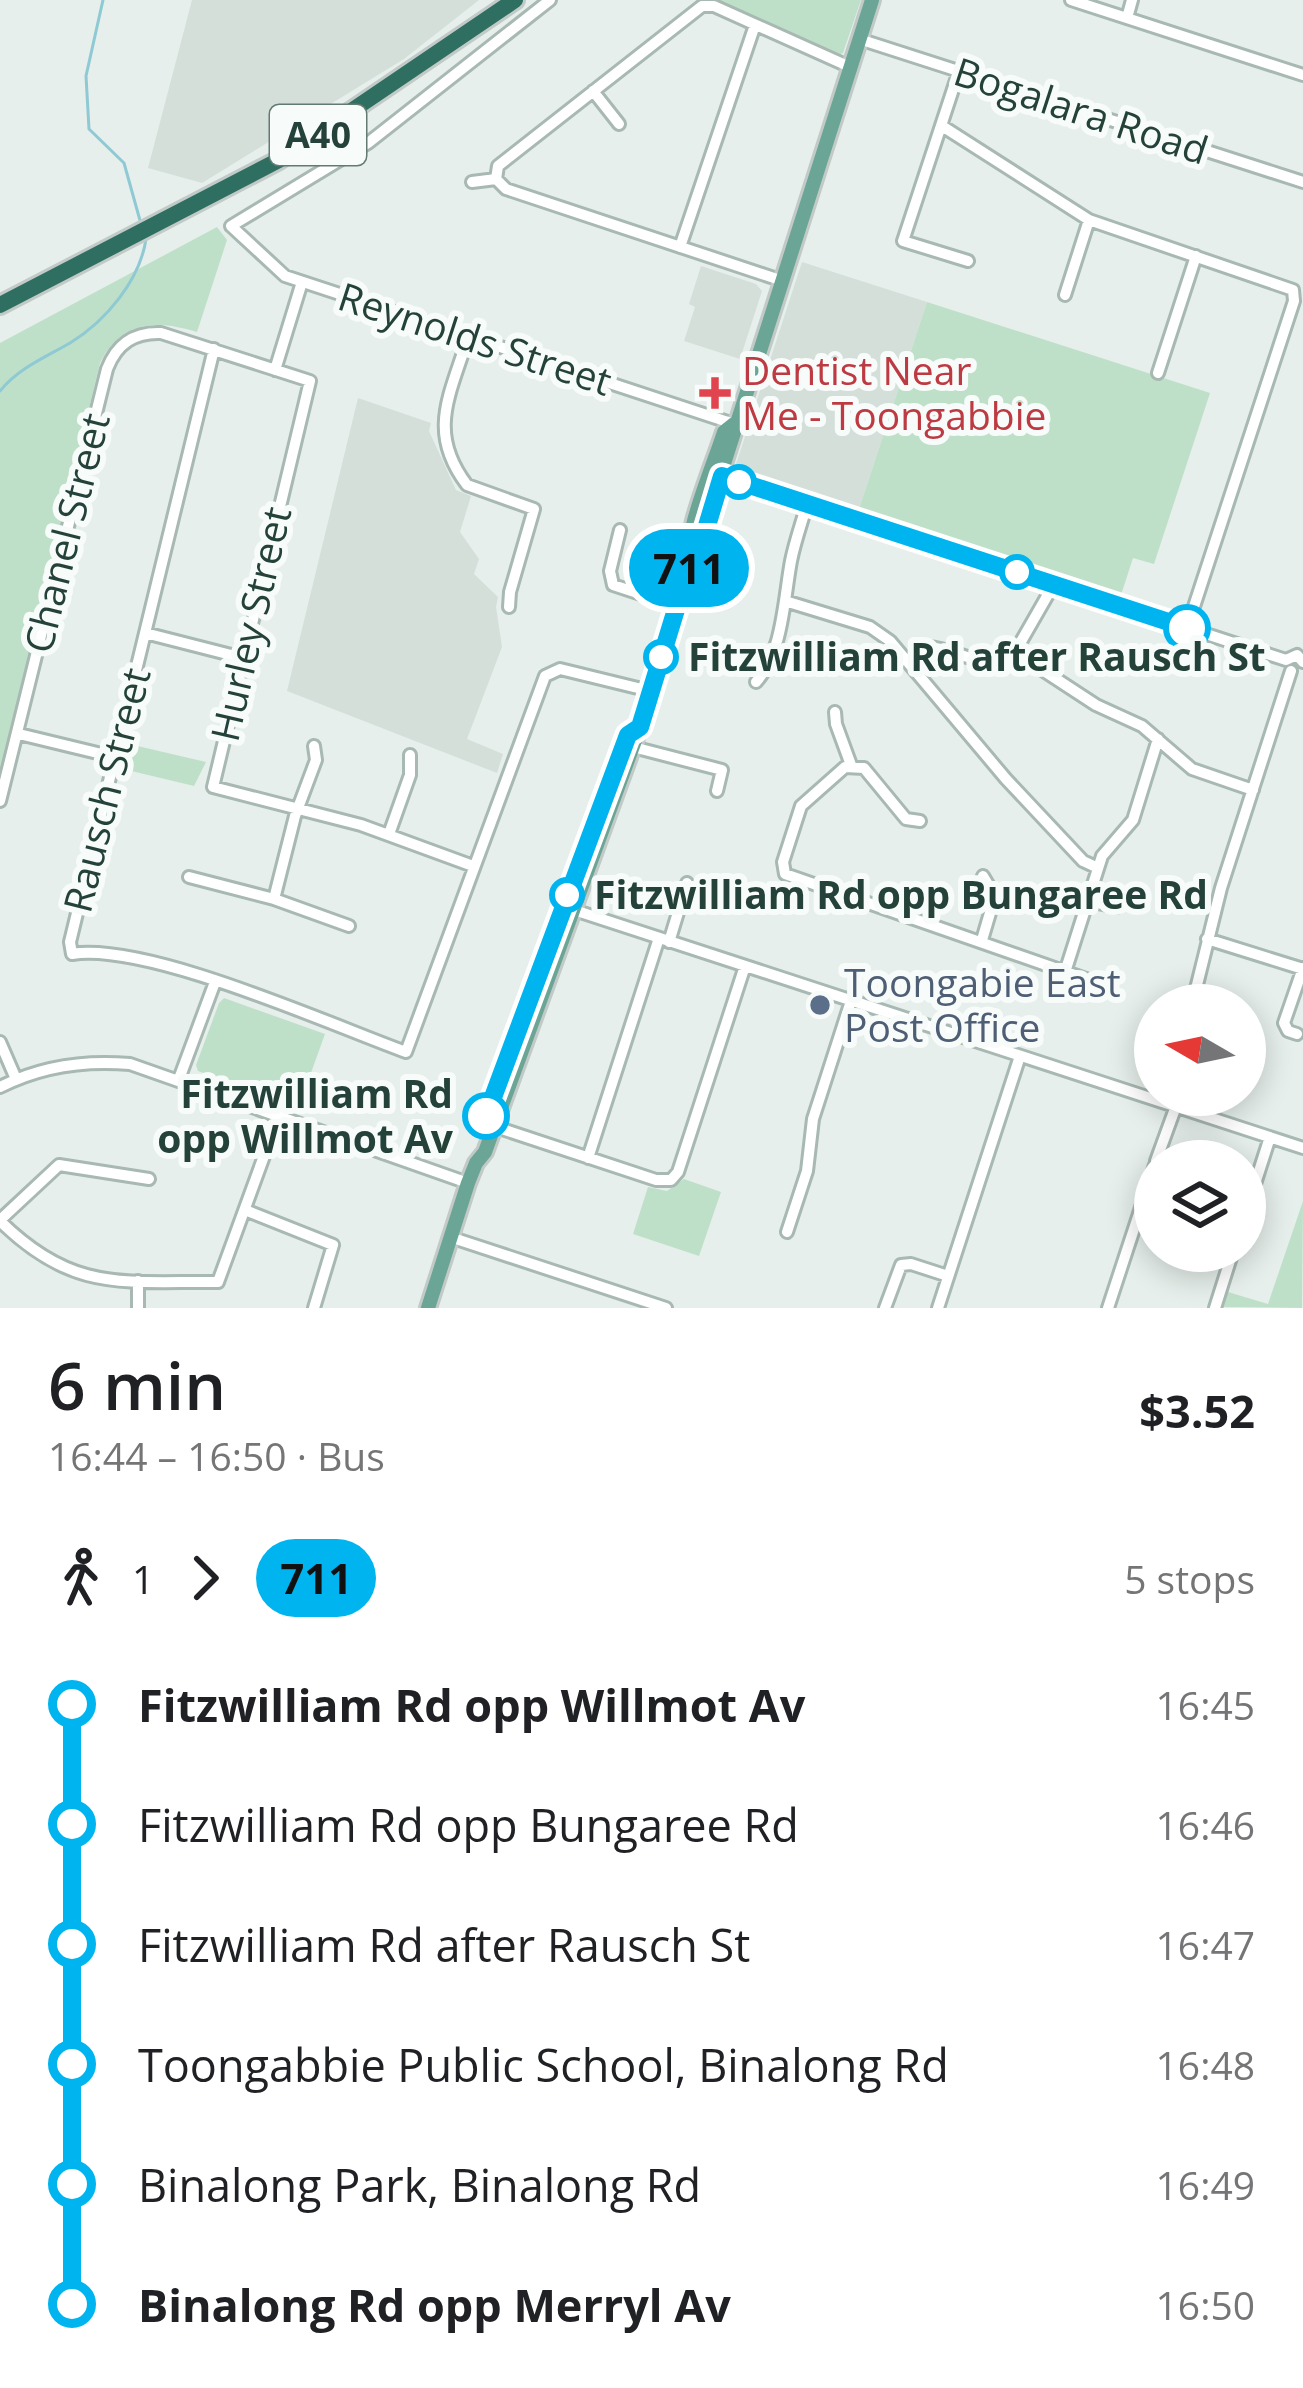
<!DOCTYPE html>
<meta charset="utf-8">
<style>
:root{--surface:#fff;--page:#f6f6f6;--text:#202124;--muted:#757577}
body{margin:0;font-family:"Open Sans",sans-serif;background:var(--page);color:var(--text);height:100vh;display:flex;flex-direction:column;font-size:45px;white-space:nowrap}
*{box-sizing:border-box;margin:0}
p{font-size:39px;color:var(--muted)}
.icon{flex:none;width:66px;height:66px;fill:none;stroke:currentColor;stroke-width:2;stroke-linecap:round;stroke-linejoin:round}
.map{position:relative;height:1308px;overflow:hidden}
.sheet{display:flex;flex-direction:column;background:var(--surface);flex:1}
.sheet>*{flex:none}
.badge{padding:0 24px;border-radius:39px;font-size:42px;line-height:78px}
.needle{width:78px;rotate:279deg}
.controls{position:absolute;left:1134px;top:984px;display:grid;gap:24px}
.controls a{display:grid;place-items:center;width:132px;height:132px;border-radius:50%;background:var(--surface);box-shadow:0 6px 30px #0003;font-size:60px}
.map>.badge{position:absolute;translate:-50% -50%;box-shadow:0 0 0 6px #fff}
.legs{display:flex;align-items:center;gap:18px;height:132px;padding:0 48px;font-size:39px}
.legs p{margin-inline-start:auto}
.headline{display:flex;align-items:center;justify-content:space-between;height:204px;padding:0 48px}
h1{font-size:66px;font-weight:600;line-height:90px}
ul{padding:0 48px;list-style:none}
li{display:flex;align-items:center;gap:42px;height:120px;font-size:45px}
li i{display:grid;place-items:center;width:18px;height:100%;margin:0 15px;background:currentColor}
li i::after{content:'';width:30px;height:30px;margin:-15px;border:9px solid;border-radius:50%;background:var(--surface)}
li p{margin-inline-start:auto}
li:first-child i{background:linear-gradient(#0000 50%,currentColor 0)}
li:last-child i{background:linear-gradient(currentColor 50%,#0000 0)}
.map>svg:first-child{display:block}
.built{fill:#d4dfda}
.green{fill:#bfe0c8}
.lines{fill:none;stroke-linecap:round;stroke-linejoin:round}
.stream{stroke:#8ec9d4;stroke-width:3}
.minor-casing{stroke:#a8b8b2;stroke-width:16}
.major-casing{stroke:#c2cac8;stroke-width:20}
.highway-casing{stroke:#c2cac8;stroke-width:22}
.minor{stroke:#fff;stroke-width:10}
.major{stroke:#6aa596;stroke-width:14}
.highway{stroke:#2f6f62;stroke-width:16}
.line-1-casing{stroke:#fff;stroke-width:27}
.line-1{stroke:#00b5ef;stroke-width:18}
.health-dot{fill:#e0444e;stroke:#f7fbf9;stroke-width:4.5}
.stop-1-dot{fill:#fff;stroke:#00b5ef;stroke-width:6}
.service-dot{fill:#5c6f8a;stroke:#f7fbf9;stroke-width:4.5}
.labels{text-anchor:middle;stroke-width:12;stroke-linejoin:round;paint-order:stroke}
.shield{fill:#f7fbf9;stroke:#637a73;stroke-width:3}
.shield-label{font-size:36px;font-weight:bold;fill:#24423a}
.street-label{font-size:39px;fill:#24423a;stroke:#f7fbf9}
.health-label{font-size:39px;fill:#be3a42;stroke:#f7fbf9;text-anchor:start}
.stop-label{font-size:39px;font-weight:bold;fill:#24423a;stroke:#f7fbf9;text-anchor:start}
.service-label{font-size:39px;fill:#4e5e75;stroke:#f7fbf9;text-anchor:start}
</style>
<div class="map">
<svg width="1303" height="1308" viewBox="0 0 1303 1308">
<rect width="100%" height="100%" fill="#e6efeb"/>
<!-- built -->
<path class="built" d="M 192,0 L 479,0 L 404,59 L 202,183 L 148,168 Z
M 802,262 L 927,302 L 859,509 L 735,467 Z
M 701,266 L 756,284 L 762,291 L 740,359 L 684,341 L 695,307 L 689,304 Z
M 358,398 L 431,423 L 429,431 L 456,490 L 471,496 L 460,532 L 479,559 L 474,574 L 498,597 L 496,607 L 502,647 L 467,739 L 503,754 L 497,773 L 287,691 Z"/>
<!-- green -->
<path class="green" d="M 714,0 L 861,0 L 843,53 L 838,55 Z
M 217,227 L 227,240 L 197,332 C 155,319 121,321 100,363 L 0,776 L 0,343 Z
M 927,302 L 1210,393 L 1154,564 L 1133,558 L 1121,595 L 859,509 Z
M 129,744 L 206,762 L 194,786 L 123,769 Z
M 224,998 L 325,1034 L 298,1109 L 198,1071 L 196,1065 L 219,1003 Z
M 684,1179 L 721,1192 L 699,1256 L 633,1234 L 648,1187 L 667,1191 Z
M 1303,1201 L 1302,1308 L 1223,1307 L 1228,1292 L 1268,1304 Z"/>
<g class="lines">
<!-- stream -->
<path class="stream" d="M 103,0 L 86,76 L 89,129 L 124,163 L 141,224
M 0,391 C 19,368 44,358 70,343 C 106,321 140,280 146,239"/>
<defs>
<path id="minor" d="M 550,0 L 368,143 L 231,226 L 285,276 L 734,424
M 1071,0 L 1303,75
M 1127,18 L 1132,0
M 859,39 L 1303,182
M 959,71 L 903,241 L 968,261
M 593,91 L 619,124
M 942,126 L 1089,220 L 1293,290 L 1294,301 L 1187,628
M 472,182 L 496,179
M 680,247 L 755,25
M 780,280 L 506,189 L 496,179 L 498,166 L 702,6 L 714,6 L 850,67
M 1065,295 L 1089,220
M 468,337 C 451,394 426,431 467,485 L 534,509 L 510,592 L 509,607
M 214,349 L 70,942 L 72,954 C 147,942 329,1024 406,1052 L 545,676 L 560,669 L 650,691
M 275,370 L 302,282
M 1158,373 L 1196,256
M 718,475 L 1286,660 L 1297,655 L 1303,662
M 620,530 L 610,571 L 613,585 L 677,606
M 785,601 L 870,627 L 890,641 L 1006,779 L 1083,861 L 1098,868
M 145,633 L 243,658
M 1015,652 L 1096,705 L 1142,726 L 1192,769 L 1253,790
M 906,661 L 927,647 C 964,649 977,673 1015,652 L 1054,584
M 756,682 C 783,653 784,598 791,561 C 795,541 802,522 807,504
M 835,712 L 836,724 L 851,765
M 19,734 L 114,757
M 633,747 L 722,770 L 717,791
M 0,801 L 107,369 C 117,343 135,332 161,333 L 310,381 L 213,787 L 361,825 L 473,866
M 920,821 L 906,819 L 864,768 L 845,767 L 801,806 L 783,862 L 785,874 L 1089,980
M 389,834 L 410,775 L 410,755
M 189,877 L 274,899 L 349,926
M 274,899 L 295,816 L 316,760 L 314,746
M 1088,901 L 1117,907
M 571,909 L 1303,1148
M 1207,939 L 1303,969
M 982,940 L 995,896 L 983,876
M 669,942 L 687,883
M 1066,969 L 1102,856 L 1133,820 L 1158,739
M 1192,1005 L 1221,888 L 1291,671
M 1297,1034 L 1288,1031 L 1284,1023 L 1303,968
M 0,1042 L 16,1079
M 179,1079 L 215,982
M 0,1087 C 41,1066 84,1060 130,1064 L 468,1183
M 493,1126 L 656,1180 L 671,1180 L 678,1172 L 745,966
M 588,1158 L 659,938
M 1156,1161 L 1180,1095
M 245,1210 L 333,1245 L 314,1308
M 1245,1215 L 1270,1137
M 0,1220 L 59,1165 L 149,1179
M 0,1221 C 73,1293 123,1281 218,1282 L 279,1115
M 787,1232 L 807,1171 L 813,1119 L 851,1001
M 453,1238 L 666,1308
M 138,1281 L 138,1308
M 885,1308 L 901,1265 L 911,1264 L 948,1276
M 938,1308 L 1020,1056
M 1108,1308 L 1155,1165
M 1215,1308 L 1233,1251"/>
<path id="major" d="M 689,567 C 682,537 714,464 724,432 L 734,424
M 428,1308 L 468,1183 L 476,1163 L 485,1152 L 640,727 L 872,0"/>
<path id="highway" d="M 0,305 L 279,160 L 515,0"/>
</defs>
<!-- minor casing -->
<use href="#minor" class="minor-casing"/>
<!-- major casing -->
<use href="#major" class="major-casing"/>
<!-- highway casing -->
<use href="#highway" class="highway-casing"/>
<!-- minor -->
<use href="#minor" class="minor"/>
<!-- major -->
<use href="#major" class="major"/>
<!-- highway -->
<use href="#highway" class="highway"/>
</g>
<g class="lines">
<defs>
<path id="line-1" d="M 486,1116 L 628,735 L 640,727 L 689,567 L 697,559 L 722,476 L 1187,628"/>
</defs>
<!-- line-1 casing -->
<use href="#line-1" class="line-1-casing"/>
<!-- line-1 -->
<use href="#line-1" class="line-1"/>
</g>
<!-- markers -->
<path class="health-dot" d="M709 375h12v12h12v12h-12v12h-12v-12h-12v-12h12z"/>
<g class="stop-1-dot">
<circle cx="739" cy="482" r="15"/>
<circle cx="1017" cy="572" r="15"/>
<circle cx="1187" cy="628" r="21"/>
<circle cx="661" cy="657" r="15"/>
<circle cx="567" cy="895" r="15"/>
<circle cx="486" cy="1116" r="21"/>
</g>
<circle class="service-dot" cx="820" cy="1005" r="12"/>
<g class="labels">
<!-- shield labels -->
<rect class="shield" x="270" y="105" width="96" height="60" rx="9"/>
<g class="shield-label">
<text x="318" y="148">A40</text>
</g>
<!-- street labels -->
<g class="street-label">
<text transform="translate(1081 111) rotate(18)" y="14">Bogalara Road</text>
<text transform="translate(475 339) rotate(18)" y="14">Reynolds Street</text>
<text transform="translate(67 533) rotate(-76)" y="14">Chanel Street</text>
<text transform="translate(251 624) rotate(-77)" y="14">Hurley Street</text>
<text transform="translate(107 790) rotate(-76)" y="14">Rausch Street</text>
</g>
<!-- health labels -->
<g class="health-label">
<text x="742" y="385">Dentist Near<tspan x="742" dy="45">Me - Toongabbie</tspan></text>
</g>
<!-- stop labels -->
<g class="stop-label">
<text x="688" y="671">Fitzwilliam Rd after Rausch St</text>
<text x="594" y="909">Fitzwilliam Rd opp Bungaree Rd</text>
<text x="453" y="1108" text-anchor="end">Fitzwilliam Rd<tspan x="453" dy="45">opp Willmot Av</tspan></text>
</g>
<!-- service labels -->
<g class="service-label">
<text x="844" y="997">Toongabie East<tspan x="844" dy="45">Post Office</tspan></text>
</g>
</g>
</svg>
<div class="controls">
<a><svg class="needle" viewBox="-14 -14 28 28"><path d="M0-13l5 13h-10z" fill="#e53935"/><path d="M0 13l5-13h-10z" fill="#757577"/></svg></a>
<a><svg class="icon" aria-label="layers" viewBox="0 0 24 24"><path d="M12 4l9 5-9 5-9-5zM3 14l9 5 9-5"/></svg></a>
</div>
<b class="badge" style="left:689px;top:568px;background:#00b5ef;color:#111">711</b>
</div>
<section class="sheet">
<div class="headline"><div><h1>6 min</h1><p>16:44 – 16:50 · Bus</p></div><b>$3.52</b></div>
<div class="legs"><svg class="icon" aria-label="walk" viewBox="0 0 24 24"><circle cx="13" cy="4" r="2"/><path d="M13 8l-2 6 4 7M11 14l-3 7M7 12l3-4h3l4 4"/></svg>1<svg class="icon" aria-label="forward" viewBox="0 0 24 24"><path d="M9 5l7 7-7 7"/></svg><b class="badge" style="background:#00b5ef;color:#111">711</b><p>5 stops</p></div>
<ul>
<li><i style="color:#00b5ef"></i><b>Fitzwilliam Rd opp Willmot Av</b><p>16:45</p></li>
<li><i style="color:#00b5ef"></i><span>Fitzwilliam Rd opp Bungaree Rd</span><p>16:46</p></li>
<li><i style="color:#00b5ef"></i><span>Fitzwilliam Rd after Rausch St</span><p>16:47</p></li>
<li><i style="color:#00b5ef"></i><span>Toongabbie Public School, Binalong Rd</span><p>16:48</p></li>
<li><i style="color:#00b5ef"></i><span>Binalong Park, Binalong Rd</span><p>16:49</p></li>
<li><i style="color:#00b5ef"></i><b>Binalong Rd opp Merryl Av</b><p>16:50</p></li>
</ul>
</section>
